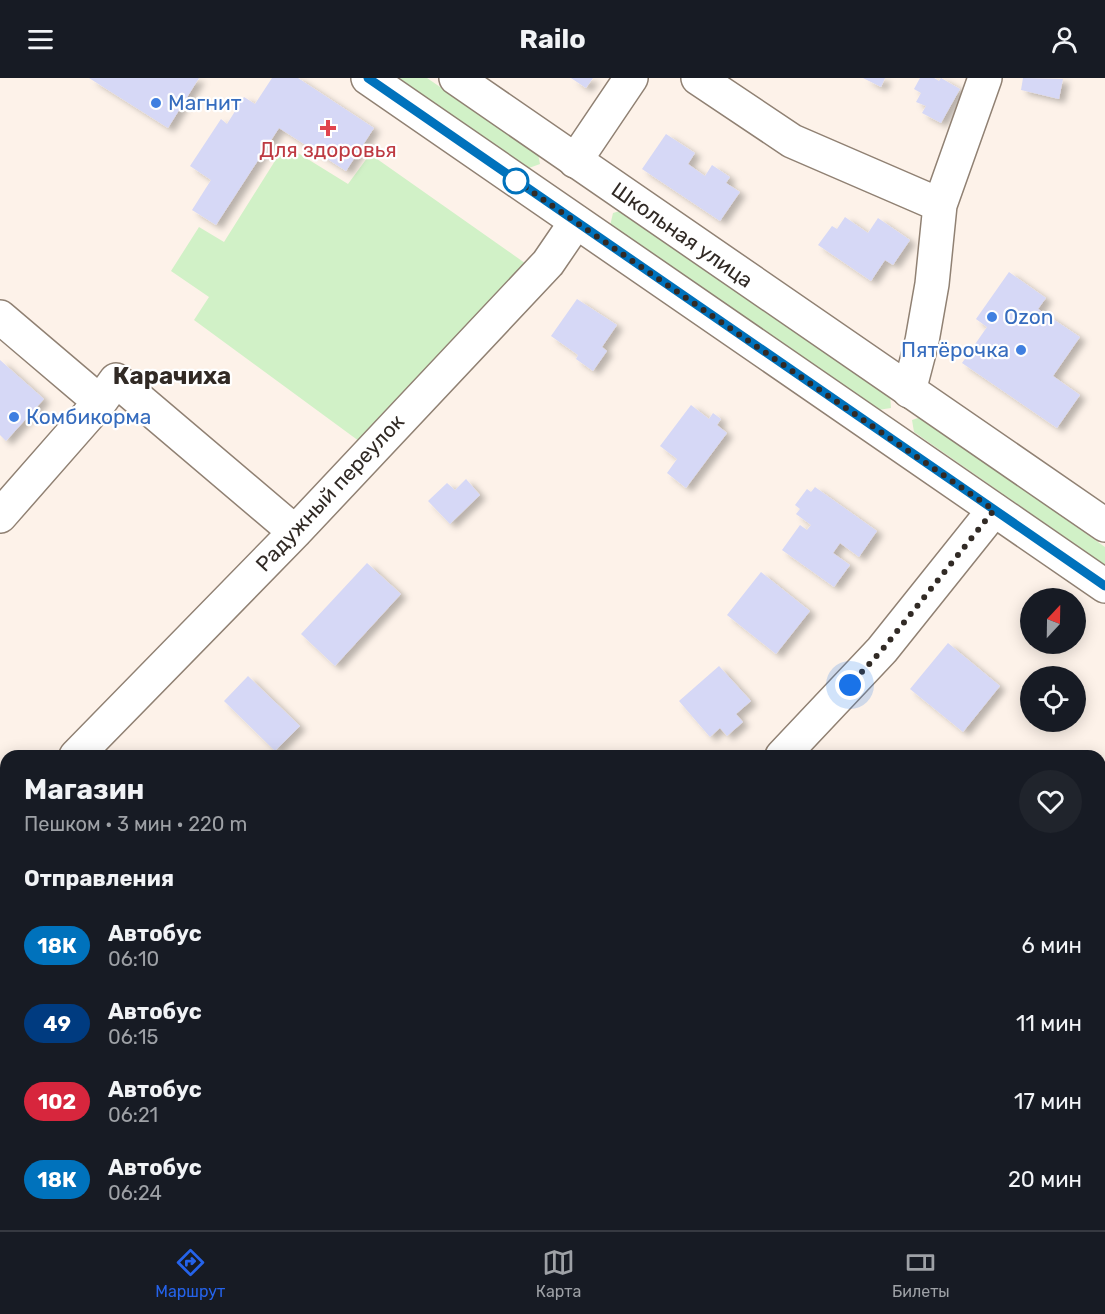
<!DOCTYPE html>
<html lang="ru">
<meta charset="utf-8">
<style>
:root{--surface:#171b24;--page:#20242c;--text:#f1f3f6;--muted:#9ea1a6;--line:#363941;--accent:#2563eb}
body{margin:0;font-family:Rubik,sans-serif;background:var(--page);color:var(--text);height:100vh;display:flex;flex-direction:column;font-size:22px;white-space:nowrap}
*{box-sizing:border-box;margin:0}
p{font-size:20px;color:var(--muted)}
.icon{flex:none;width:33px;height:33px;fill:none;stroke:currentColor;stroke-width:2;stroke-linecap:round;stroke-linejoin:round}
.map{position:relative;flex:1;overflow:hidden}
.panel{position:absolute;left:0px;top:672px;width:1106px;height:480px;display:flex;flex-direction:column;background:var(--surface);border-radius:18px 18px 0 0;box-shadow:0 3px 15px #0003}
.panel>*{flex:none}
.badge{padding:0 12px;border-radius:20px;font-size:21px;line-height:39px}
.needle{width:39px;rotate:22deg}
.buttons{position:absolute;left:1020px;top:510px;display:grid;gap:12px}
.buttons a{display:grid;place-items:center;width:66px;height:66px;border-radius:50%;background:var(--surface);box-shadow:0 3px 15px #0003;font-size:30px}
.you{position:absolute;width:30px;height:30px;margin:-15px;border:4px solid #fff;border-radius:50%;background:#1a73e8;box-shadow:0 0 0 9px #1a73e833}
.map>.badge{position:absolute;translate:-50% -50%;box-shadow:0 0 0 3px #fff}
h2{padding:0 24px;font-size:22px;line-height:54px}
.round{display:grid;place-items:center;flex:none;width:63px;height:63px;border-radius:32px;background:var(--page)}
.headline{display:flex;align-items:center;justify-content:space-between;height:102px;padding:0 24px}
h1{font-size:28px;font-weight:700;line-height:45px}
ul{padding:0;list-style:none}
li{display:flex;align-items:center;gap:18px;height:78px;padding:0 24px}
li div{flex:1}
li b{display:block;font-size:22px}
li em{font-style:normal}
li .badge{min-width:66px;font-weight:700;text-align:center}
header{display:flex;justify-content:space-between;align-items:center;height:78px;padding:0 24px;background:var(--surface);font-size:27px;font-weight:700}
.dock{display:flex;justify-content:space-around;align-items:center;height:84px;border-top:2px solid var(--line);background:var(--surface);font-size:16px;color:var(--muted)}
.dock a{display:grid;justify-items:center;gap:3px}
.dock .current{color:var(--accent)}
.map>svg:first-child{display:block}
.green{fill:#d1f1c7}
.lines{fill:none;stroke-linecap:round;stroke-linejoin:round}
.stream{stroke:#81bcd3;stroke-width:8}
.building{fill:#d6d8f6;filter:url(#shadow)}
.minor-casing{stroke:#908173;stroke-width:36}
.major-casing{stroke:#908173;stroke-width:36}
.minor{stroke:#fff;stroke-width:33}
.major{stroke:#fff;stroke-width:33}
.line-casing{stroke:#fff;stroke-width:14}
.line{stroke:#0072bc;stroke-width:9}
.walk{stroke:#312a25;stroke-width:6;stroke-dasharray:0 10.8}
.shop-dot{fill:#3f7fe0;stroke:#fff;stroke-width:2}
.health-dot{fill:#e0444e;stroke:#fff;stroke-width:2}
.stop-dot{fill:#fff;stroke:#0072bc;stroke-width:3}
.labels{text-anchor:middle;stroke-width:4.5;stroke-linejoin:round;paint-order:stroke}
.shop-label{font-size:21px;fill:#366cbe;stroke:#fff;text-anchor:start}
.health-label{font-size:21px;fill:#be3a42;stroke:#fff}
.street-label{font-size:21px;fill:#312a25;stroke:#fff}
.quarter-label{font-size:24px;font-weight:bold;fill:#312a25;stroke:#fff}
</style>
<header><svg class="icon" aria-label="menu" viewBox="0 0 24 24"><path d="M4 6h16M4 12h16M4 18h16"/></svg>Railo<svg class="icon" aria-label="person" viewBox="0 0 24 24"><circle cx="12" cy="8" r="4"/><path d="M4 21q1-7 8-7t8 7"/></svg></header>
<div class="map">
<svg width="1105" height="1152" viewBox="0 0 1105 1152">
<defs>
<filter id="shadow"><feDropShadow dx="6" dy="4" stdDeviation="3" flood-color="#0004"/></filter>
</defs>
<rect width="100%" height="100%" fill="#fdf2e9"/>
<!-- green -->
<path class="green" d="M 397,0 L 427,0 L 538,76 L 540,86 L 529,90 Z
M 285,67 L 348,106 L 370,76 L 532,190 L 363,366 L 194,242 L 209,219 L 171,193 L 199,149 L 224,164 Z
M 623,132 L 890,316 L 891,330 L 878,332 L 610,148 L 613,135 Z
M 921,339 L 1105,469 L 1105,487 L 914,354 L 912,342 Z"/>
<g class="lines">
<!-- stream -->
<path class="stream" d="M 698,1152 L 703,1146"/>
</g>
<!-- building -->
<path class="building" d="M 89,0 L 199,0 L 168,50 Z
M 272,0 L 298,0 L 374,50 L 346,93 L 279,50 L 216,147 L 192,132 L 211,102 L 190,88 L 221,41 L 227,46 L 244,19 L 255,26 Z
M 571,0 L 593,0 L 586,10 Z
M 863,0 L 885,0 L 881,9 Z
M 920,0 L 934,0 L 939,3 L 941,0 L 960,11 L 941,45 L 922,35 L 926,28 L 916,24 L 921,15 L 914,11 Z
M 1023,0 L 1063,1 L 1059,21 L 1021,12 Z
M 666,56 L 695,75 L 688,86 L 705,98 L 712,87 L 730,99 L 726,105 L 740,114 L 720,143 L 642,91 Z
M 845,139 L 868,155 L 878,140 L 910,162 L 893,187 L 885,182 L 871,203 L 818,167 L 832,148 L 837,151 Z
M 1009,194 L 1046,220 L 1038,231 L 1080,259 L 1053,298 L 1080,317 L 1057,350 L 962,285 L 987,249 L 976,241 Z
M 577,221 L 617,247 L 602,269 L 607,273 L 593,293 L 576,281 L 578,277 L 551,258 Z
M 0,282 L 44,321 L 6,363 L 0,357 Z
M 691,327 L 709,341 L 713,335 L 721,341 L 717,347 L 727,355 L 686,410 L 667,395 L 677,381 L 660,368 Z
M 466,401 L 480,417 L 450,446 L 428,423 L 447,405 L 455,412 Z
M 815,409 L 877,453 L 859,479 L 840,465 L 833,475 L 850,487 L 834,509 L 782,472 L 800,447 L 807,452 L 811,447 L 796,436 L 800,431 L 795,427 L 807,411 L 811,414 Z
M 367,485 L 401,516 L 335,588 L 301,556 Z
M 761,494 L 810,533 L 776,576 L 727,537 Z
M 948,565 L 1000,608 L 963,654 L 910,611 Z
M 719,588 L 751,623 L 736,636 L 743,644 L 727,658 L 720,650 L 710,659 L 679,623 Z
M 248,598 L 300,648 L 275,673 L 224,623 Z
M 0,1028 L 6,1034 L 6,1056 L 0,1062 Z
M 1100,1104 L 1105,1110 L 1105,1148 L 1100,1142 Z
M 51,1146 L 80,1146 L 73,1152 L 56,1152 Z
M 370,1146 L 412,1146 L 405,1152 L 375,1152 Z"/>
<g class="lines">
<defs>
<path id="minor" d="M 698,0 L 792,63 L 940,127
M 575,83 L 631,0
M 0,239 L 100,324
M 909,313 L 922,263 L 932,206 L 940,127 L 985,0
M 0,438 L 100,324 L 116,302 L 295,454
M 76,678 L 295,454 L 548,185 L 576,144
M 782,678 L 882,572 L 994,432
M 0,755 L 6,749
M 0,784 L 6,790"/>
<path id="major" d="M 368,0 L 1105,508
M 456,0 L 1105,447"/>
</defs>
<!-- minor casing -->
<use href="#minor" class="minor-casing"/>
<!-- major casing -->
<use href="#major" class="major-casing"/>
<!-- minor -->
<use href="#minor" class="minor"/>
<!-- major -->
<use href="#major" class="major"/>
</g>
<g class="lines">
<defs>
<path id="line" d="M 368,0 L 1105,508"/>
</defs>
<!-- line casing -->
<use href="#line" class="line-casing"/>
<!-- line -->
<use href="#line" class="line"/>
<!-- walk -->
<path class="walk" d="M 516,103 L 512,100 L 994,432 L 882,572 L 850,607"/>
</g>
<!-- markers -->
<g class="shop-dot">
<circle cx="156" cy="25" r="6"/>
<circle cx="992" cy="239" r="6"/>
<circle cx="1021" cy="272" r="6"/>
<circle cx="14" cy="339" r="6"/>
</g>
<path class="health-dot" d="M325 41h6v6h6v6h-6v6h-6v-6h-6v-6h6z"/>
<circle class="stop-dot" cx="516" cy="103" r="12"/>
<g class="labels">
<!-- shop labels -->
<g class="shop-label">
<text x="168" y="32">Магнит</text>
<text x="1004" y="246">Ozon</text>
<text x="1009" y="279" text-anchor="end">Пятёрочка</text>
<text x="26" y="346">Комбикорма</text>
</g>
<!-- health labels -->
<g class="health-label">
<text x="328" y="79">Для здоровья</text>
</g>
<!-- street labels -->
<g class="street-label">
<text transform="translate(682 157) rotate(35)" y="7">Школьная улица</text>
<text transform="translate(330 415) rotate(-47)" y="7">Радужный переулок</text>
</g>
<!-- quarter labels -->
<g class="quarter-label">
<text x="172" y="306">Карачиха</text>
</g>
</g>
</svg>
<div class="buttons">
<a><svg class="needle" viewBox="-14 -14 28 28"><path d="M0-13l5 13h-10z" fill="#e53935"/><path d="M0 13l5-13h-10z" fill="#9ea1a6"/></svg></a>
<a><svg class="icon" aria-label="locate" viewBox="0 0 24 24"><circle cx="12" cy="12" r="6"/><path d="M12 2v4M12 18v4M2 12h4M18 12h4"/></svg></a>
</div>
<div class="you" style="left:850px;top:607px"></div>
<section class="panel">
<div class="headline"><div><h1>Магазин</h1><p>Пешком · 3 мин · 220 m</p></div><a class="round"><svg class="icon" aria-label="heart" viewBox="0 0 24 24"><path d="M12 20l-8-8c-3-5 5-10 8-4 3-6 11-1 8 4z"/></svg></a></div>
<h2>Отправления</h2>
<ul>
<li><span class="badge" style="background:#0072bc;color:#fff">18К</span><div><b>Автобус</b><p>06:10</p></div><em>6 мин</em></li>
<li><span class="badge" style="background:#003b80;color:#fff">49</span><div><b>Автобус</b><p>06:15</p></div><em>11 мин</em></li>
<li><span class="badge" style="background:#d7263d;color:#fff">102</span><div><b>Автобус</b><p>06:21</p></div><em>17 мин</em></li>
<li><span class="badge" style="background:#0072bc;color:#fff">18К</span><div><b>Автобус</b><p>06:24</p></div><em>20 мин</em></li>
</ul>
</section>
</div>
<nav class="dock">
<a class="current"><svg class="icon" aria-label="directions" viewBox="0 0 24 24"><path d="M12 3l9 9-9 9-9-9zM9 14v-3h6M13 9l2 2-2 2"/></svg>Маршрут</a>
<a><svg class="icon" aria-label="map" viewBox="0 0 24 24"><path d="M3 6l6-2 6 2 6-2v14l-6 2-6-2-6 2zM9 4v14M15 6v14"/></svg>Карта</a>
<a><svg class="icon" aria-label="tickets" viewBox="0 0 24 24"><path d="M3 7h18v10H3zM15 7v10"/></svg>Билеты</a>
</nav>
